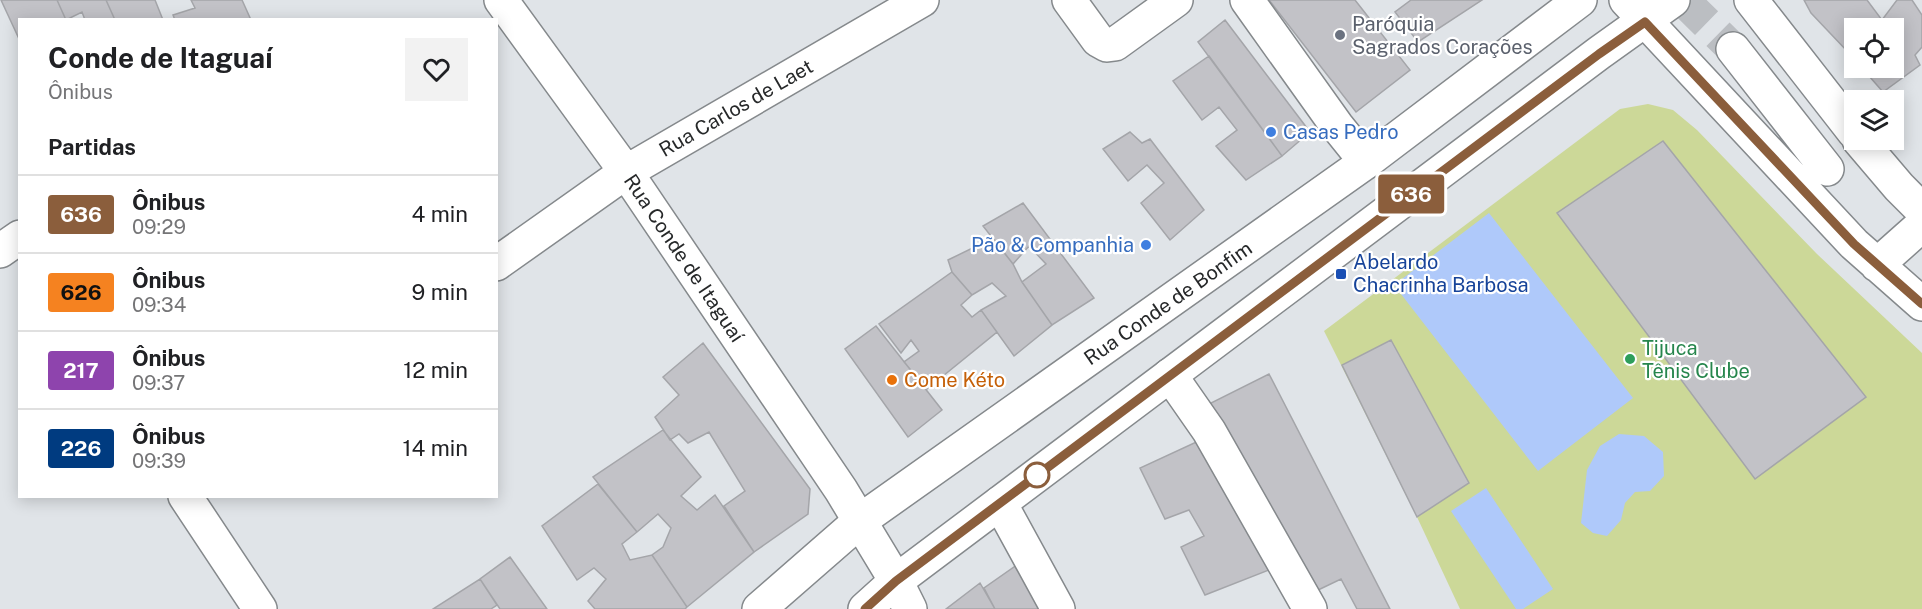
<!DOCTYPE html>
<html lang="pt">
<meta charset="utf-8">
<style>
:root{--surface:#fff;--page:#f2f2f2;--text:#202124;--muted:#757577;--line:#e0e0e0}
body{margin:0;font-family:"Public Sans",sans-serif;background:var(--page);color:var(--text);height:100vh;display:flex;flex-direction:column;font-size:22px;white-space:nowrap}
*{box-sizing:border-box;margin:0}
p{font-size:20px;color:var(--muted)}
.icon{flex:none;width:33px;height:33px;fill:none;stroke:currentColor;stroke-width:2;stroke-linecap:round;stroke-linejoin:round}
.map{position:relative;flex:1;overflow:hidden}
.side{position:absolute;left:18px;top:18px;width:480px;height:480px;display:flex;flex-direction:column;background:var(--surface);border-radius:0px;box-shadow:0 3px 15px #0003}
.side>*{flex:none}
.badge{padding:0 12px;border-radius:4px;font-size:21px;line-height:39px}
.controls{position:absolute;left:1844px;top:18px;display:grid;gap:12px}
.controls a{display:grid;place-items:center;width:60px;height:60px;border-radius:0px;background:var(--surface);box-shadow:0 3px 15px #0003;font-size:30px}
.map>.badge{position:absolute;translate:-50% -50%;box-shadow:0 0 0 3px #fff}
h2{padding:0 30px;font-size:22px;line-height:54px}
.round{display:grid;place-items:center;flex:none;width:63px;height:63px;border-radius:0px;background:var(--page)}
.summary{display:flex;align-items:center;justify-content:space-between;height:102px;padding:0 30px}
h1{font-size:28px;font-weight:700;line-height:45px}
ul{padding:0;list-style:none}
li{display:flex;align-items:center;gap:18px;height:78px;padding:0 30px;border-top:2px solid var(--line)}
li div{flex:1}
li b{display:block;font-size:22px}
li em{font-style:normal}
li .badge{min-width:66px;font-weight:700;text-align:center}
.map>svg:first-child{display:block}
.green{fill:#ccd898}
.water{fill:#afc9fa}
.building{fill:#c2c2c7;stroke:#a4a5a9;stroke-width:1.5}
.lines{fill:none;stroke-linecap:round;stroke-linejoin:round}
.minor-tunnel{stroke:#bbbec2;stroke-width:33;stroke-dasharray:33 16;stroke-linecap:butt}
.minor-casing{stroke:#85898c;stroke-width:36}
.major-casing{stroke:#85898c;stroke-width:36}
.minor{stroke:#fff;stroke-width:33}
.major{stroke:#fff;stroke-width:33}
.line-casing{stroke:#fff;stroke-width:14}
.line{stroke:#8b5e3c;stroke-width:9}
.worship-dot{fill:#6b7280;stroke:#fff;stroke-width:2}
.shop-dot{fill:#3f7fe0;stroke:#fff;stroke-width:2}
.transit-dot{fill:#1a4fb4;stroke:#fff;stroke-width:2}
.leisure-dot{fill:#2e9e5b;stroke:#fff;stroke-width:2}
.food-dot{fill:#e8710a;stroke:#fff;stroke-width:2}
.stop-dot{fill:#fff;stroke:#8b5e3c;stroke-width:3}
.labels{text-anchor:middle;stroke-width:4.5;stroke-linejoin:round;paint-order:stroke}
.worship-label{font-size:20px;fill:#5b616d;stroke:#fff;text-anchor:start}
.street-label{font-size:20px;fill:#262829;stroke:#fff}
.shop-label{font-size:20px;fill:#366cbe;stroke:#fff;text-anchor:start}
.transit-label{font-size:20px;fill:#164399;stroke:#fff;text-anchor:start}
.leisure-label{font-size:20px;fill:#27864d;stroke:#fff;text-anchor:start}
.food-label{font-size:20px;fill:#c56008;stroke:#fff;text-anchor:start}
</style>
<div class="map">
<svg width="1922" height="609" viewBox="0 0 1922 609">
<rect width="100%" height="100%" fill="#e0e4e8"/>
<!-- green -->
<path class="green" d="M 1648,104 L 1673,110 L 1697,130 L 1817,254 L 1922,353 L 1922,609 L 1460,609 L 1417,517 L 1324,331 L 1620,109 Z"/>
<!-- water -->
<path class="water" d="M 1489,213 L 1633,398 L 1538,471 L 1394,285 Z
M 1619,434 L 1644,436 L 1663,452 L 1664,476 L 1650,491 L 1635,492 L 1625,503 L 1621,520 L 1607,536 L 1593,533 L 1581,523 L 1587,470 L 1600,446 Z
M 1486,488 L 1553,589 L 1523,609 L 1516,609 L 1451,511 Z"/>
<!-- building -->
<path class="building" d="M 1,0 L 57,0 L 66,20 L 20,20 L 20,41 Z
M 57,0 L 106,0 L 115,20 L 85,20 L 82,12 L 66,20 Z
M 106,0 L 155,0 L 163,20 L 115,20 Z
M 191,0 L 242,0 L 251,20 L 175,20 L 173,15 L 195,8 Z
M 1269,0 L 1355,0 L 1410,70 L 1356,112 Z
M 1411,0 L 1482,0 L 1418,42 L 1395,12 Z
M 1804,0 L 1867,0 L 1882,20 L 1872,28 L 1854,28 L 1854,45 L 1847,51 L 1811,13 Z
M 1897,0 L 1912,0 L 1922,15 L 1922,47 L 1915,55 L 1920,65 L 1883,92 L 1862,68 L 1893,68 L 1893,28 L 1872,28 L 1882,20 Z
M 1225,20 L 1310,132 L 1282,156 L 1198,42 Z
M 1209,56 L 1282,156 L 1246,180 L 1216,146 L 1237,130 L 1219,107 L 1202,120 L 1173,81 Z
M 1130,132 L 1142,143 L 1150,139 L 1204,210 L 1170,240 L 1141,203 L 1164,183 L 1147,165 L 1128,181 L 1103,149 Z
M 1663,141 L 1866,397 L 1755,479 L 1557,213 Z
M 1023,203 L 1094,298 L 1052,325 L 1022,282 L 1046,264 L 1029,246 L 1013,264 L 983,226 Z
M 993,238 L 1013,264 L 1022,282 L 1052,325 L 1014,356 L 981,310 L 1006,296 L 992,283 L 972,295 L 952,272 L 948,260 Z
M 952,272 L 972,295 L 961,305 L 972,317 L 981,310 L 997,332 L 927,389 L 904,362 L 919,351 L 911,340 L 901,353 L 879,324 Z
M 876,326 L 942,410 L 908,437 L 845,349 Z
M 1391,340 L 1469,483 L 1417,517 L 1342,365 Z
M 703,343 L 810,489 L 808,514 L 754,552 L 724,506 L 745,491 L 709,432 L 688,443 L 679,434 L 670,440 L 655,417 L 679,395 L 663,377 Z
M 1269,374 L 1390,609 L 1357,609 L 1341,579 L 1314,592 L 1205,406 Z
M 663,430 L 701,477 L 681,496 L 697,510 L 715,495 L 754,552 L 687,607 L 652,555 L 663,547 L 671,528 L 658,514 L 637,532 L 593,477 Z
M 1205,438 L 1274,568 L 1205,595 L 1181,547 L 1204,536 L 1189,510 L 1165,519 L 1140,468 Z
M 598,484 L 637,532 L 622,544 L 630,560 L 652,555 L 687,607 L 685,609 L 595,609 L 588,601 L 606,579 L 594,568 L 577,580 L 542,526 Z
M 510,557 L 547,609 L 500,609 L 480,579 Z
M 1021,562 L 1048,609 L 995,609 L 984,588 Z
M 480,579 L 497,605 L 491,609 L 433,609 Z
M 980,583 L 995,609 L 946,609 Z"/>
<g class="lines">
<!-- minor-tunnel -->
<path class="minor-tunnel" d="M 1683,0 L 1733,49"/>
<defs>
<path id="minor" d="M 501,0 L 626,172 L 841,490 L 896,581 L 910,609
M 1069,0 L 1098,40 L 1107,45 L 1115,44 L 1176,0
M 1247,0 L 1337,126 L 1366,162
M 1626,0 L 1854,244 L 1922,304
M 1751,0 L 1854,132
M 1733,49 L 1827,169
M 1859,140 L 1899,187 L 1922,210
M 0,251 L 20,237
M 496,264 L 626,172 L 922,0
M 1877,265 L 1922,225
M 1170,375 L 1209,431 L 1310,609
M 185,496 L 260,609
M 1000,503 L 1058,609"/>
<path id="major" d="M 759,609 L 861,520 L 1366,162 L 1580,0
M 865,609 L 896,581 L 1599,53 L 1673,0"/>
</defs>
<!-- minor casing -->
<use href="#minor" class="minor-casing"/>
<!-- major casing -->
<use href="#major" class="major-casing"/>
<!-- minor -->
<use href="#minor" class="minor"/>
<!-- major -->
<use href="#major" class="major"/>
</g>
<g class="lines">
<defs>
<path id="line" d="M 865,609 L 896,581 L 1599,54 L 1645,22 L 1854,244 L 1922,304"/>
</defs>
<!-- line casing -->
<use href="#line" class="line-casing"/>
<!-- line -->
<use href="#line" class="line"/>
</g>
<!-- markers -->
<circle class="worship-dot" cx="1340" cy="35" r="6"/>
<g class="shop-dot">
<circle cx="1271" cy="132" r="6"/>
<circle cx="1146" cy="245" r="6"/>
</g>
<rect class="transit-dot" x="1335" y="268" width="12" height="12" rx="3"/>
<circle class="leisure-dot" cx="1630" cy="359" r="6"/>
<circle class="food-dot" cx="892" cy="380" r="6"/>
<circle class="stop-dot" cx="1037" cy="475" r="12"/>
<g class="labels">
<!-- worship labels -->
<g class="worship-label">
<text x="1352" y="31">Paróquia<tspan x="1352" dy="23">Sagrados Corações</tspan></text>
</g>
<!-- street labels -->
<g class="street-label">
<text transform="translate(736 108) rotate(-30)" y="7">Rua Carlos de Laet</text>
<text transform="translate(684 258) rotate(56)" y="7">Rua Conde de Itaguaí</text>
<text transform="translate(1168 303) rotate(-35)" y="7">Rua Conde de Bonfim</text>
</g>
<!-- shop labels -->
<g class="shop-label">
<text x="1283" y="139">Casas Pedro</text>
<text x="1134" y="252" text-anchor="end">Pão &amp; Companhia</text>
</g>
<!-- transit labels -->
<g class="transit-label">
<text x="1353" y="269">Abelardo<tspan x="1353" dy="23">Chacrinha Barbosa</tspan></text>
</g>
<!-- leisure labels -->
<g class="leisure-label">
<text x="1642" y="355">Tijuca<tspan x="1642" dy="23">Tênis Clube</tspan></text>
</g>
<!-- food labels -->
<g class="food-label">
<text x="904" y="387">Come Kéto</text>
</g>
</g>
</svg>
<div class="controls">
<a><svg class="icon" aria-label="locate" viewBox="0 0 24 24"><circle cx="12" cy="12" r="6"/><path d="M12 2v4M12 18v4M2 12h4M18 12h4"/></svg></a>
<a><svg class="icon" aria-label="layers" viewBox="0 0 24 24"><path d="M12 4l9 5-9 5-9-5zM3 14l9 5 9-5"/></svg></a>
</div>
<b class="badge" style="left:1411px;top:194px;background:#8b5e3c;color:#fff">636</b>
<section class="side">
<div class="summary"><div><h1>Conde de Itaguaí</h1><p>Ônibus</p></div><a class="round"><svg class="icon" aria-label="heart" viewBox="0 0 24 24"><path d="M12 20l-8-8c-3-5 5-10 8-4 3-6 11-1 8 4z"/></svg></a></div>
<h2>Partidas</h2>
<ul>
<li><span class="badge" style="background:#8b5e3c;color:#fff">636</span><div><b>Ônibus</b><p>09:29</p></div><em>4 min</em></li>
<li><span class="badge" style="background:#f58220;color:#111">626</span><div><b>Ônibus</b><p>09:34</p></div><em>9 min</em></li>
<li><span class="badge" style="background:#8e44ad;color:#fff">217</span><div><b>Ônibus</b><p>09:37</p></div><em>12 min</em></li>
<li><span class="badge" style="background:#003b80;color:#fff">226</span><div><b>Ônibus</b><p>09:39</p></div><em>14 min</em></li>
</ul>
</section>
</div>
